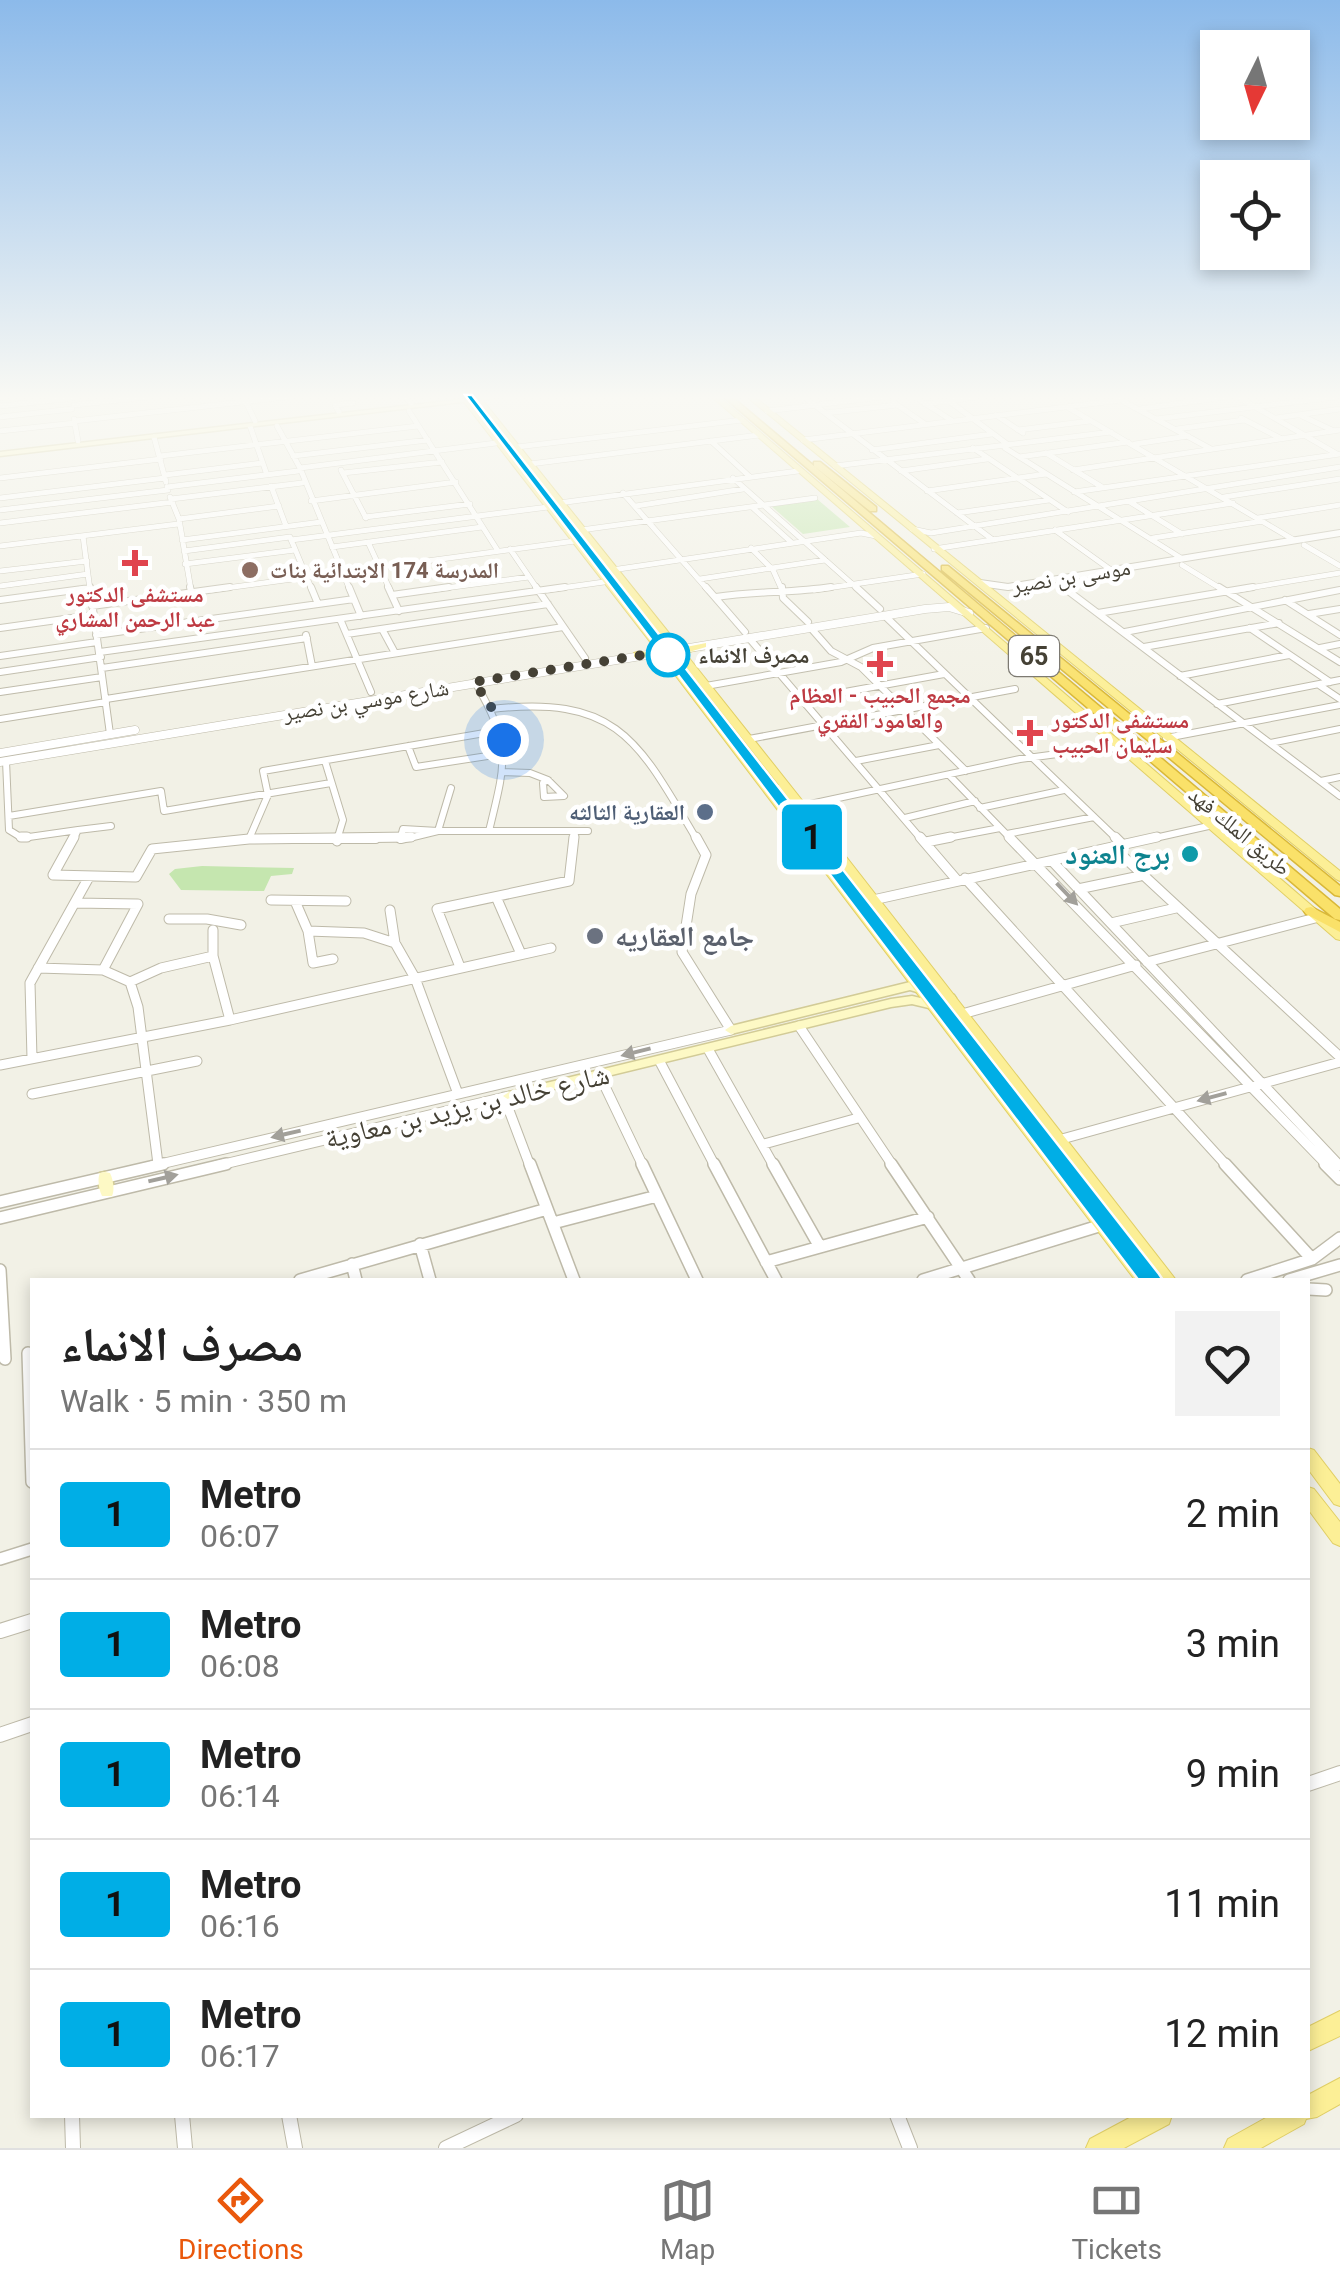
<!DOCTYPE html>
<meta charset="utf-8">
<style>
:root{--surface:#fff;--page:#f2f2f2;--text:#222;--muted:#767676;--line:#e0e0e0;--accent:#ea580c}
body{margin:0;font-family:Roboto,"Noto Naskh Arabic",sans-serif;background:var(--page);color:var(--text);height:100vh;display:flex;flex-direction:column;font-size:38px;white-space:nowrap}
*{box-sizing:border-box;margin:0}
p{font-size:32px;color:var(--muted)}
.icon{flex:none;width:55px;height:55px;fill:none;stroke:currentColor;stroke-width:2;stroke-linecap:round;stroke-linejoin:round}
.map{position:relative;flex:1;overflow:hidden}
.side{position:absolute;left:30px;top:1278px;width:1280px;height:840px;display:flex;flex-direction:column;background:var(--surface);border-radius:0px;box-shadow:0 5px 15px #0003}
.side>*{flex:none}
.badge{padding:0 20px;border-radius:8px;font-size:35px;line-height:65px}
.needle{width:65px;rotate:185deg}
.buttons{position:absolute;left:1200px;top:30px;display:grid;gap:20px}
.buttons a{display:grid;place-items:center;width:110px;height:110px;border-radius:0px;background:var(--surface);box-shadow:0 5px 15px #0003;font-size:50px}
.you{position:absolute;width:50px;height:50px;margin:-25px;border:8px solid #fff;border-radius:50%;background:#1a73e8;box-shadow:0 0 0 15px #1a73e833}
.map>.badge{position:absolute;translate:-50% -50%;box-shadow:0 0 0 5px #fff}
.round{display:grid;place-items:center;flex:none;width:105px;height:105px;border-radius:0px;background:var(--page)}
.overview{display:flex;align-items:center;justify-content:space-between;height:170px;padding:0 30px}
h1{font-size:48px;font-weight:700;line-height:75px}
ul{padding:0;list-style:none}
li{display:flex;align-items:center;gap:30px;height:130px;padding:0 30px;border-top:2px solid var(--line)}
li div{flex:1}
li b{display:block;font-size:38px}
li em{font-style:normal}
li .badge{min-width:110px;font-weight:700;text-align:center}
.tabs{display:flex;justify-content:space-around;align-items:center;height:140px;border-top:2px solid var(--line);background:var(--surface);font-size:28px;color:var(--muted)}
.tabs a{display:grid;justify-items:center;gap:5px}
.tabs .active{color:var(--accent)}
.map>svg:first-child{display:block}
.green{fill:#c5e6af}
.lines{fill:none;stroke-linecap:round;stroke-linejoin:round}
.minor-far4-casing{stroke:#bebaa9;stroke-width:6}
.minor-far3-casing{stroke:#bebaa9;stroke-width:8}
.minor-far2-casing{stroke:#bebaa9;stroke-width:11}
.minor-far1-casing{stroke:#bebaa9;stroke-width:14}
.minor-casing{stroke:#bebaa9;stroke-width:16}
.tertiary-far1-casing{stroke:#bebaa9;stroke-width:8}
.tertiary-casing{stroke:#bebaa9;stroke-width:9}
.secondary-casing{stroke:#d2cb97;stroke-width:3}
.primary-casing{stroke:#e1cf66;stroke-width:2}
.motorway-casing{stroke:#d9b839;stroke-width:3}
.minor-far4{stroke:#fff;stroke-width:5}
.minor-far3{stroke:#fff;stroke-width:6}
.minor-far2{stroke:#fff;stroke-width:9}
.minor-far1{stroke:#fff;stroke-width:11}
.minor{stroke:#fff;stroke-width:14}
.tertiary-far1{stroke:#fff;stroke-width:6}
.tertiary{stroke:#fff;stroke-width:8}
.secondary{fill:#fdf9c5;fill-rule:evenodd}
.primary{fill:#fcef96;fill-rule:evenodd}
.motorway{fill:#fae169;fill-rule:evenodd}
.oneway{fill:#a2a09a}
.line{fill:#00aee6;stroke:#fff;stroke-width:2.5}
.walk{stroke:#454135;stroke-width:10;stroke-dasharray:0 18}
.health-dot{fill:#e0444e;stroke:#fff;stroke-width:4}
.education-dot{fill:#8d6e63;stroke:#fff;stroke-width:4}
.stop-dot{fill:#fff;stroke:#00aee6;stroke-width:5}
.service-dot{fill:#5c6f8a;stroke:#fff;stroke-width:4}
.culture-dot{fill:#0f9aa8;stroke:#fff;stroke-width:4}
.worship-dot{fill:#6b7280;stroke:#fff;stroke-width:4}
.labels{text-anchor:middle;stroke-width:9;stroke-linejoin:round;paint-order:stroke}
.far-education-label{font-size:22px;font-weight:bold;fill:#785e54;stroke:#fff;text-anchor:start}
.far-street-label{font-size:22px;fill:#454135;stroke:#fff}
.far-health-label{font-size:22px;font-weight:bold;fill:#be3a42;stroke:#fff}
.far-stop-label{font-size:22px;font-weight:bold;fill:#454135;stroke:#fff;text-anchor:start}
.far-service-label{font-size:22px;font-weight:bold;fill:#4e5e75;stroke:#fff;text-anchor:end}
.shield{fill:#fff;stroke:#7d7a72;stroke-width:2.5}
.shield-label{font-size:25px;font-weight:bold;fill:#454135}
.culture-label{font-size:28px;font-weight:bold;fill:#0d838f;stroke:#fff;text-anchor:end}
.worship-label{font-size:28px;font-weight:bold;fill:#5b616d;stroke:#fff;text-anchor:start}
.street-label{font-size:28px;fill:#454135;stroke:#fff}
</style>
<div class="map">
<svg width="1340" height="2148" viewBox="0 0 1340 2148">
<rect width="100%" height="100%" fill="#f2f1e6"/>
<!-- green -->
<path class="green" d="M 817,499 L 850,527 L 803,534 L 770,505 Z
M 202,866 L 294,868 L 292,874 L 271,876 L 264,891 L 181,890 L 169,874 L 175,869 Z"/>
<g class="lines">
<defs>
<path id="minor-far4" d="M 406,397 L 411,404
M 804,397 L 993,540
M 915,397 L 951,420
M 1238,397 L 1337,454
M 0,398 L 5,397
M 1119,399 L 1211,449
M 245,400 L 255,421
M 949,401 L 1007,444 L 1005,448 L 1181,558
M 893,402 L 925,424
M 925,404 L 976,397
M 74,405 L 147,397
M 0,406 L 73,398
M 1069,408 L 1294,540
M 1140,409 L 1225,397
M 409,411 L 498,551
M 767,411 L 881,397
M 339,412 L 335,405 L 353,403
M 825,413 L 897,405
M 996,415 L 1023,433
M 1302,416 L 1334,431
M 0,417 L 72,409
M 1241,418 L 1280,438
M 1276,418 L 1340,409
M 74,419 L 78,441
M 1156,419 L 1336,397
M 74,421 L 286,397
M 250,426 L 267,475
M 277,426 L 300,468 L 350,590
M 1177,429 L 1244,420
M 1018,430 L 1090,421
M 0,431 L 75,423
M 154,437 L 166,482
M 803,440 L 1121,400
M 711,441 L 749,476
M 1135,444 L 1188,436
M 517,447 L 742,420
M 973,448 L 1068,512
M 872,450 L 992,434
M 1046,453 L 1102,487
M 160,456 L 418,426
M 293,456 L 428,440
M 1019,457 L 1128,442
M 530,464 L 759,435
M 835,466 L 1111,432
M 300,468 L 496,443
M 341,470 L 366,518
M 1073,470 L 1340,430
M 901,471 L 987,459
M 343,473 L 442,462
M 165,475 L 262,463
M 0,478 L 161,459
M 733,478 L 859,590
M 271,486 L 286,526
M 167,487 L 298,471
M 927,491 L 1046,474
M 1074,492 L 1340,454
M 623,493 L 708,590
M 170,497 L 179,519 L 191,590
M 1224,497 L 1340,479
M 0,498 L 165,478
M 171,499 L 302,483
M 311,501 L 456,482
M 1130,502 L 1182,534
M 559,503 L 798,471
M 636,506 L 743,489
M 752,507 L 791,542
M 0,510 L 168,490
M 957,513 L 1049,500
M 365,517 L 470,504
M 1258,518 L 1340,505
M 179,519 L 279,506
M 0,523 L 173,502
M 912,529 L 931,533 L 1340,467
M 581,530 L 815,498
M 1055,530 L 1111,570
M 83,536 L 90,590
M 1153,538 L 1263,521
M 182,540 L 321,522
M 291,540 L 548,507
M 368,542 L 390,590
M 1304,545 L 1340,566
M 0,546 L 178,524
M 332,547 L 482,527
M 751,548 L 773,570 L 782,590
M 510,549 L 538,590
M 934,549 L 1233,503
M 184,551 L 290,537 L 312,590
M 185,564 L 295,550
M 1182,565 L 1223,590
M 612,570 L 861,533 L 876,536
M 0,571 L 87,561
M 700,579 L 825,560
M 0,586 L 88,574
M 1061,586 L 1066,590
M 75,590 L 90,588
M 211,590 L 575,541
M 430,590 L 529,577
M 547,590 L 604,582
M 814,590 L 923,574
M 1237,590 L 1340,573"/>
<path id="minor-far3" d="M 90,587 L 110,734
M 190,587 L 191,592
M 311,587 L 318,604
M 349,587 L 361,616
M 388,587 L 399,611
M 536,587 L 585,658
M 706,587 L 745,632
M 782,587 L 783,598 L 808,622
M 856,587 L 880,609
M 1063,587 L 1340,796
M 1219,587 L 1340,662
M 392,595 L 449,587
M 716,597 C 755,591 793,593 831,587
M 0,600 L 90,588
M 1285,600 L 1340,635
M 92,606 L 230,587
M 1098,613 L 1253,587
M 1309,614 L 1340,609
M 884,615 L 1118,840
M 340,619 L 371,692
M 810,627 L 831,651 L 861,667 L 966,771
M 0,628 L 93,615
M 1250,628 L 1330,682
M 382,629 L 395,653
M 1125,632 L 1340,590
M 347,634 L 548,604
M 96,635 L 354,599
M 306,635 L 312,666
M 749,638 L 922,840
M 1144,647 L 1279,623
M 1320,648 L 1340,644
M 100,652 L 565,587
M 0,656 L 97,642
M 102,668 L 307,638
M 0,672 L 101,657
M 1180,676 L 1289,655
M 475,682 C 512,746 506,761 489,831
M 1319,685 L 1340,699
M 706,686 L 841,662 L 873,648 L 986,628
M 0,692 L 102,677
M 106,699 L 563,627
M 801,700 L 944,674
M 1217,704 L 1340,680
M 491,709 C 618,695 638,740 697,840
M 0,719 L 106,702
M 1166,738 L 1340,705
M 749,739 L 1015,689
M 1270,743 L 1340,729
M 408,746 L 416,767 L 507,753
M 6,761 L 9,830 L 22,838 L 78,830 L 73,840
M 325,761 L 343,820 L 337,840
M 856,761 L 939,745
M 502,772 L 530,773 L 548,780
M 949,775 L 1012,840
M 548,780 L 564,796 L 544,797 L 543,783 Z
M 1321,781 L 1340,777
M 801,806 L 1020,759 L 1102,748 L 1121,749
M 980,808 L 1064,790
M 9,816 L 161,791 L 164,811 L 331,783
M 905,818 L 975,801
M 78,830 L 111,826
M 1007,834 L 1094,817
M 249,839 L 268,795 L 263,771 L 502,730
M 241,840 L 376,840
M 400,840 L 403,829 L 438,831 L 451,788
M 401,840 L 438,831 L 588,831
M 574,840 L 575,831
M 937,840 L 1000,828
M 1146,840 L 1213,825"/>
<path id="minor-far2" d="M 21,837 L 27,837
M 74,837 L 53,875 L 136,877 L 152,849 L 249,839 L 411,837
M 920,837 L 956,879
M 1009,837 L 1328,1166
M 1115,837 L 1121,843
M 337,841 L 338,837
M 926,842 L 951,837
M 1113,847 L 1340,1057
M 1052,861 L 1340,1166
M 965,878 L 1227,1166
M 1078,889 L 1140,876
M 497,899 L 521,954
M 271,900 L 346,901
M 873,900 L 1157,837
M 295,901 L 308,931 L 364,933 L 395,943 L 415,978 L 458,1094
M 75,903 L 138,904 L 103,970
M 390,910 L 395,943
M 169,919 L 207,919 L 241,925
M 1111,923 L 1176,908
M 213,930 L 213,956 L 230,1020 L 551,948
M 308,931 L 313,963 L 333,959
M 1147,962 L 1319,917
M 460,967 L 437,909 L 569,881 L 574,837
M 38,968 L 103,970 L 130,982 L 138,1007 L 158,1164
M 130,982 L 161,968 L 213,956
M 962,1014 L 1136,965
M 799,1026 L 893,1166
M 708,1049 L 774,1166
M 32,1058 L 30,983 L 89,877
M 660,1062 L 715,1166
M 0,1065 L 230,1020
M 599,1074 L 643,1166
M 32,1094 L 197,1061
M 504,1097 L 530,1166
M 1062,1139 L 1340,1062
M 764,1144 L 858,1118
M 152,1166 L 731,1030 L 682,952 L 691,894 L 706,855 L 696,837
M 216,1166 L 509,1096"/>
<path id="minor-far1" d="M 530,1164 L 574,1280
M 642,1164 L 697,1280
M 714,1164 L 776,1280
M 773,1164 L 820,1247
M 891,1164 L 969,1280
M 1225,1164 L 1312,1259
M 1325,1164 L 1340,1179
M 0,1202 L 163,1164
M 0,1218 L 226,1164
M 553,1223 L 657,1196
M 420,1244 L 430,1280
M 766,1262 L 928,1217
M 352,1264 L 356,1280
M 0,1270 L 5,1359
M 300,1280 L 547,1209
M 923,1280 L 1102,1225
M 1247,1280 L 1312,1259 L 1340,1238
M 1289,1280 L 1340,1265
M 1308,1289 L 1326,1290
M 28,1353 L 32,1482
M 0,1559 L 32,1549"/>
<path id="minor" d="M 0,1631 L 32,1621
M 0,1735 L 32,1724
M 1308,1784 L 1340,1773
M 72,2115 L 73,2148
M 182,2115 L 185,2148
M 289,2115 L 295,2148
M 897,2115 L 910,2148
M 446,2148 L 516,2115"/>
<path id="tertiary-far1" d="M 980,583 L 1008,587 L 1340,533"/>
<path id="tertiary" d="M 0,753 L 135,730
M 0,762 L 925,609 L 949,607 L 969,613"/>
<path id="secondary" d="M 483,397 L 505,397 L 0,456 L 0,452 Z
M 910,982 L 954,995 L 956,998 L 950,1002 L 910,990 L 731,1034 L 725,1030 L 731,1026 Z
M 912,996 L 937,1002 L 939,1005 L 933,1009 L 912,1004 L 891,1007 L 509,1100 L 503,1096 L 509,1092 L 891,999 Z
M 105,1172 L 110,1173 C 113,1179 115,1190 112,1196 L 102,1196 C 99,1190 97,1179 100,1173 Z"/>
<path id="primary" d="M 460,397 L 467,397 L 772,785 L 779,785 L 473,397 L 480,397 L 681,648 L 706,643 L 706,647 L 689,652 L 689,658 L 805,804 L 1176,1280 L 1159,1280 L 797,808 L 781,791 L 778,791 L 1152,1280 L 1135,1280 L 666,663 L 659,658 L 634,657 L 634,653 L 637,652 L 658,652 Z
M 712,397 L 719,397 L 1340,930 L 1340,940 L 1336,939 Z
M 747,397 L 755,397 L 1340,871 L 1340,881 L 1336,879 Z
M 1308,1448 L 1314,1450 L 1340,1484 L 1340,1506 L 1334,1504 L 1308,1469 Z
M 1308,1487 L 1314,1489 L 1340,1522 L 1340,1546 L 1333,1543 L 1308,1509 Z
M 1340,2011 L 1340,2036 L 1308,2051 L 1308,2027 Z
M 1340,2078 L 1340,2104 L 1317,2117 L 1306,2119 L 1304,2124 L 1261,2148 L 1224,2148 L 1228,2139 L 1271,2115 L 1308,2115 L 1308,2095 Z
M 1135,2115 L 1172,2115 L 1169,2124 L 1124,2148 L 1086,2148 L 1090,2139 Z"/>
<path id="motorway" d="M 724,397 L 732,397 L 1340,909 L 1340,920 L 1335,919 Z
M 814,462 L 820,462 L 876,507 L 876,511 L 870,511 L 814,466 Z
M 942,566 L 948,566 L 1340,886 L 1340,896 L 1335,895 L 942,570 Z
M 1311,907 L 1340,922 L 1340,932 L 1306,914 L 1304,911 L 1306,908 Z"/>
</defs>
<!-- minor-far4 casing -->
<use href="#minor-far4" class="minor-far4-casing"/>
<!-- minor-far3 casing -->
<use href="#minor-far3" class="minor-far3-casing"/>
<!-- minor-far2 casing -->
<use href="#minor-far2" class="minor-far2-casing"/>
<!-- minor-far1 casing -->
<use href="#minor-far1" class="minor-far1-casing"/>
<!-- minor casing -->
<use href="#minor" class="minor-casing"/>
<!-- tertiary-far1 casing -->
<use href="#tertiary-far1" class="tertiary-far1-casing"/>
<!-- tertiary casing -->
<use href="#tertiary" class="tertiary-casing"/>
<!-- secondary casing -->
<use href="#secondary" class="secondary-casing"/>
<!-- primary casing -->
<use href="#primary" class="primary-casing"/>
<!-- motorway casing -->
<use href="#motorway" class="motorway-casing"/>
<!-- minor-far4 -->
<use href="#minor-far4" class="minor-far4"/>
<!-- minor-far3 -->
<use href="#minor-far3" class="minor-far3"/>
<!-- minor-far2 -->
<use href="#minor-far2" class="minor-far2"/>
<!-- minor-far1 -->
<use href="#minor-far1" class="minor-far1"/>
<!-- minor -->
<use href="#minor" class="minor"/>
<!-- tertiary-far1 -->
<use href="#tertiary-far1" class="tertiary-far1"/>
<!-- tertiary -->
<use href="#tertiary" class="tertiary"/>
<!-- secondary -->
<use href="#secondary" class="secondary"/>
<!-- primary -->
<use href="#primary" class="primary"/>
<!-- motorway -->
<use href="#motorway" class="motorway"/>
</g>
<!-- one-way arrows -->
<defs><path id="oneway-solid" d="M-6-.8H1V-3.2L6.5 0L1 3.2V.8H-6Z" transform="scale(2.5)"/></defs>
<g class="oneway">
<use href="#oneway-solid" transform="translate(1067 894) rotate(46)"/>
<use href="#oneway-solid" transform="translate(636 1052) rotate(166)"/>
<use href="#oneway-solid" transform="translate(1212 1097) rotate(165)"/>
<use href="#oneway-solid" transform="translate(286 1134) rotate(167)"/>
<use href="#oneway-solid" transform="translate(163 1178) rotate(-13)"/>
</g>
<!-- sky -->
<linearGradient id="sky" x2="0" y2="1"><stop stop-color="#8cbaea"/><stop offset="0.57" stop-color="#f9f9f4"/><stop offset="1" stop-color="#f9f9f4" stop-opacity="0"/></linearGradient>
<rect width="1340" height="698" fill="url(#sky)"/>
<!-- line -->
<path class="line" d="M 465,395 L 472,395 L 1159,1274 L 1163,1280 L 1159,1286 L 1143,1286 Z"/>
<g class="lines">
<!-- walk -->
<path class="walk" d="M 504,740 L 498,717 L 474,682 L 649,654 L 662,652 L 668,659 L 668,655"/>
</g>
<!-- markers -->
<g class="health-dot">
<path d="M130 548h10v10h10v10h-10v10h-10v-10h-10v-10h10z"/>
<path d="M875 649h10v10h10v10h-10v10h-10v-10h-10v-10h10z"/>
<path d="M1025 718h10v10h10v10h-10v10h-10v-10h-10v-10h10z"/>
</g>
<circle class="education-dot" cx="250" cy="570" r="10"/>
<circle class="stop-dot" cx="668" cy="655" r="20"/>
<circle class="service-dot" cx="705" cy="812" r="10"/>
<circle class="culture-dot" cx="1190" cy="854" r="10"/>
<circle class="worship-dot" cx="595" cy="936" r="10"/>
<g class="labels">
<!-- far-education labels -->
<g class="far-education-label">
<text x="270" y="578">المدرسة 174 الابتدائية بنات</text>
</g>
<!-- far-street labels -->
<g class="far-street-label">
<text transform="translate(1071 576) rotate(-9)" y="8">موسى بن نصير</text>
<text transform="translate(366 700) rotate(-9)" y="8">شارع موسي بن نصير</text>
<text transform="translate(1240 831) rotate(40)" y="8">طريق الملك فهد</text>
</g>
<!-- far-health labels -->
<g class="far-health-label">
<text x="135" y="602">مستشفى الدكتور<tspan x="135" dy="25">عبد الرحمن المشاري</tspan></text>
<text x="880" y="703">مجمع الحبيب - العظام<tspan x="880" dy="25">والعامود الفقري</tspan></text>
<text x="1052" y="728" text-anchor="start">مستشفى الدكتور<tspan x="1052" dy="25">سليمان الحبيب</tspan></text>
</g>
<!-- far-stop labels -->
<g class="far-stop-label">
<text x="698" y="663">مصرف الانماء</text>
</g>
<!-- far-service labels -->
<g class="far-service-label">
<text x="685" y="820">العقارية الثالثه</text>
</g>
<!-- shield labels -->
<rect class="shield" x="1009" y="636" width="50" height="40" rx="8"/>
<g class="shield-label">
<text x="1034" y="665">65</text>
</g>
<!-- culture labels -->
<g class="culture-label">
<text x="1170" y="864">برج العنود</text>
</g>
<!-- worship labels -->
<g class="worship-label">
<text x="615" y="946">جامع العقاريه</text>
</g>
<!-- street labels -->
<g class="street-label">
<text transform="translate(467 1106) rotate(-13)" y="10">شارع خالد بن يزيد بن معاوية</text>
</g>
</g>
</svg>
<div class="buttons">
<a><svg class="needle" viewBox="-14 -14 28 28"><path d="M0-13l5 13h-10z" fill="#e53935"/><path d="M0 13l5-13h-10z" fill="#767676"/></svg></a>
<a><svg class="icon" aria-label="locate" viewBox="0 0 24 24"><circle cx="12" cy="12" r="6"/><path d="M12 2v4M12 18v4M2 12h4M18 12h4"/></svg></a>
</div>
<div class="you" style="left:504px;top:740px"></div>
<b class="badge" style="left:812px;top:837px;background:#00aee6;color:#111">1</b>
<section class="side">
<div class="overview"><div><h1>مصرف الانماء</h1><p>Walk · 5 min · 350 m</p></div><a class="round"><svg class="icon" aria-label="heart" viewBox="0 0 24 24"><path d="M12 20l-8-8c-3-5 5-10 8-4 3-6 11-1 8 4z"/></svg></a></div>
<ul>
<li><span class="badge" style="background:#00aee6;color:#111">1</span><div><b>Metro</b><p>06:07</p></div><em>2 min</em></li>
<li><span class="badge" style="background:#00aee6;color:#111">1</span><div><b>Metro</b><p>06:08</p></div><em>3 min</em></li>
<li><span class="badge" style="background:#00aee6;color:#111">1</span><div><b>Metro</b><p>06:14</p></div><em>9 min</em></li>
<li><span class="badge" style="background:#00aee6;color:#111">1</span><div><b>Metro</b><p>06:16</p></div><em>11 min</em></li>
<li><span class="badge" style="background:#00aee6;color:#111">1</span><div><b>Metro</b><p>06:17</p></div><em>12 min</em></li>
</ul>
</section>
</div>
<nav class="tabs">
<a class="active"><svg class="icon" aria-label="directions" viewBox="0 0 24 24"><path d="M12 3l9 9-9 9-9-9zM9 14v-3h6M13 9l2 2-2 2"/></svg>Directions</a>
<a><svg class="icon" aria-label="map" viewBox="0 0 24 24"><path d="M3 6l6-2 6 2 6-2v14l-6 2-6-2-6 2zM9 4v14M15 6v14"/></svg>Map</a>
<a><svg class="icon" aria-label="tickets" viewBox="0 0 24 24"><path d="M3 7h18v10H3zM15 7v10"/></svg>Tickets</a>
</nav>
